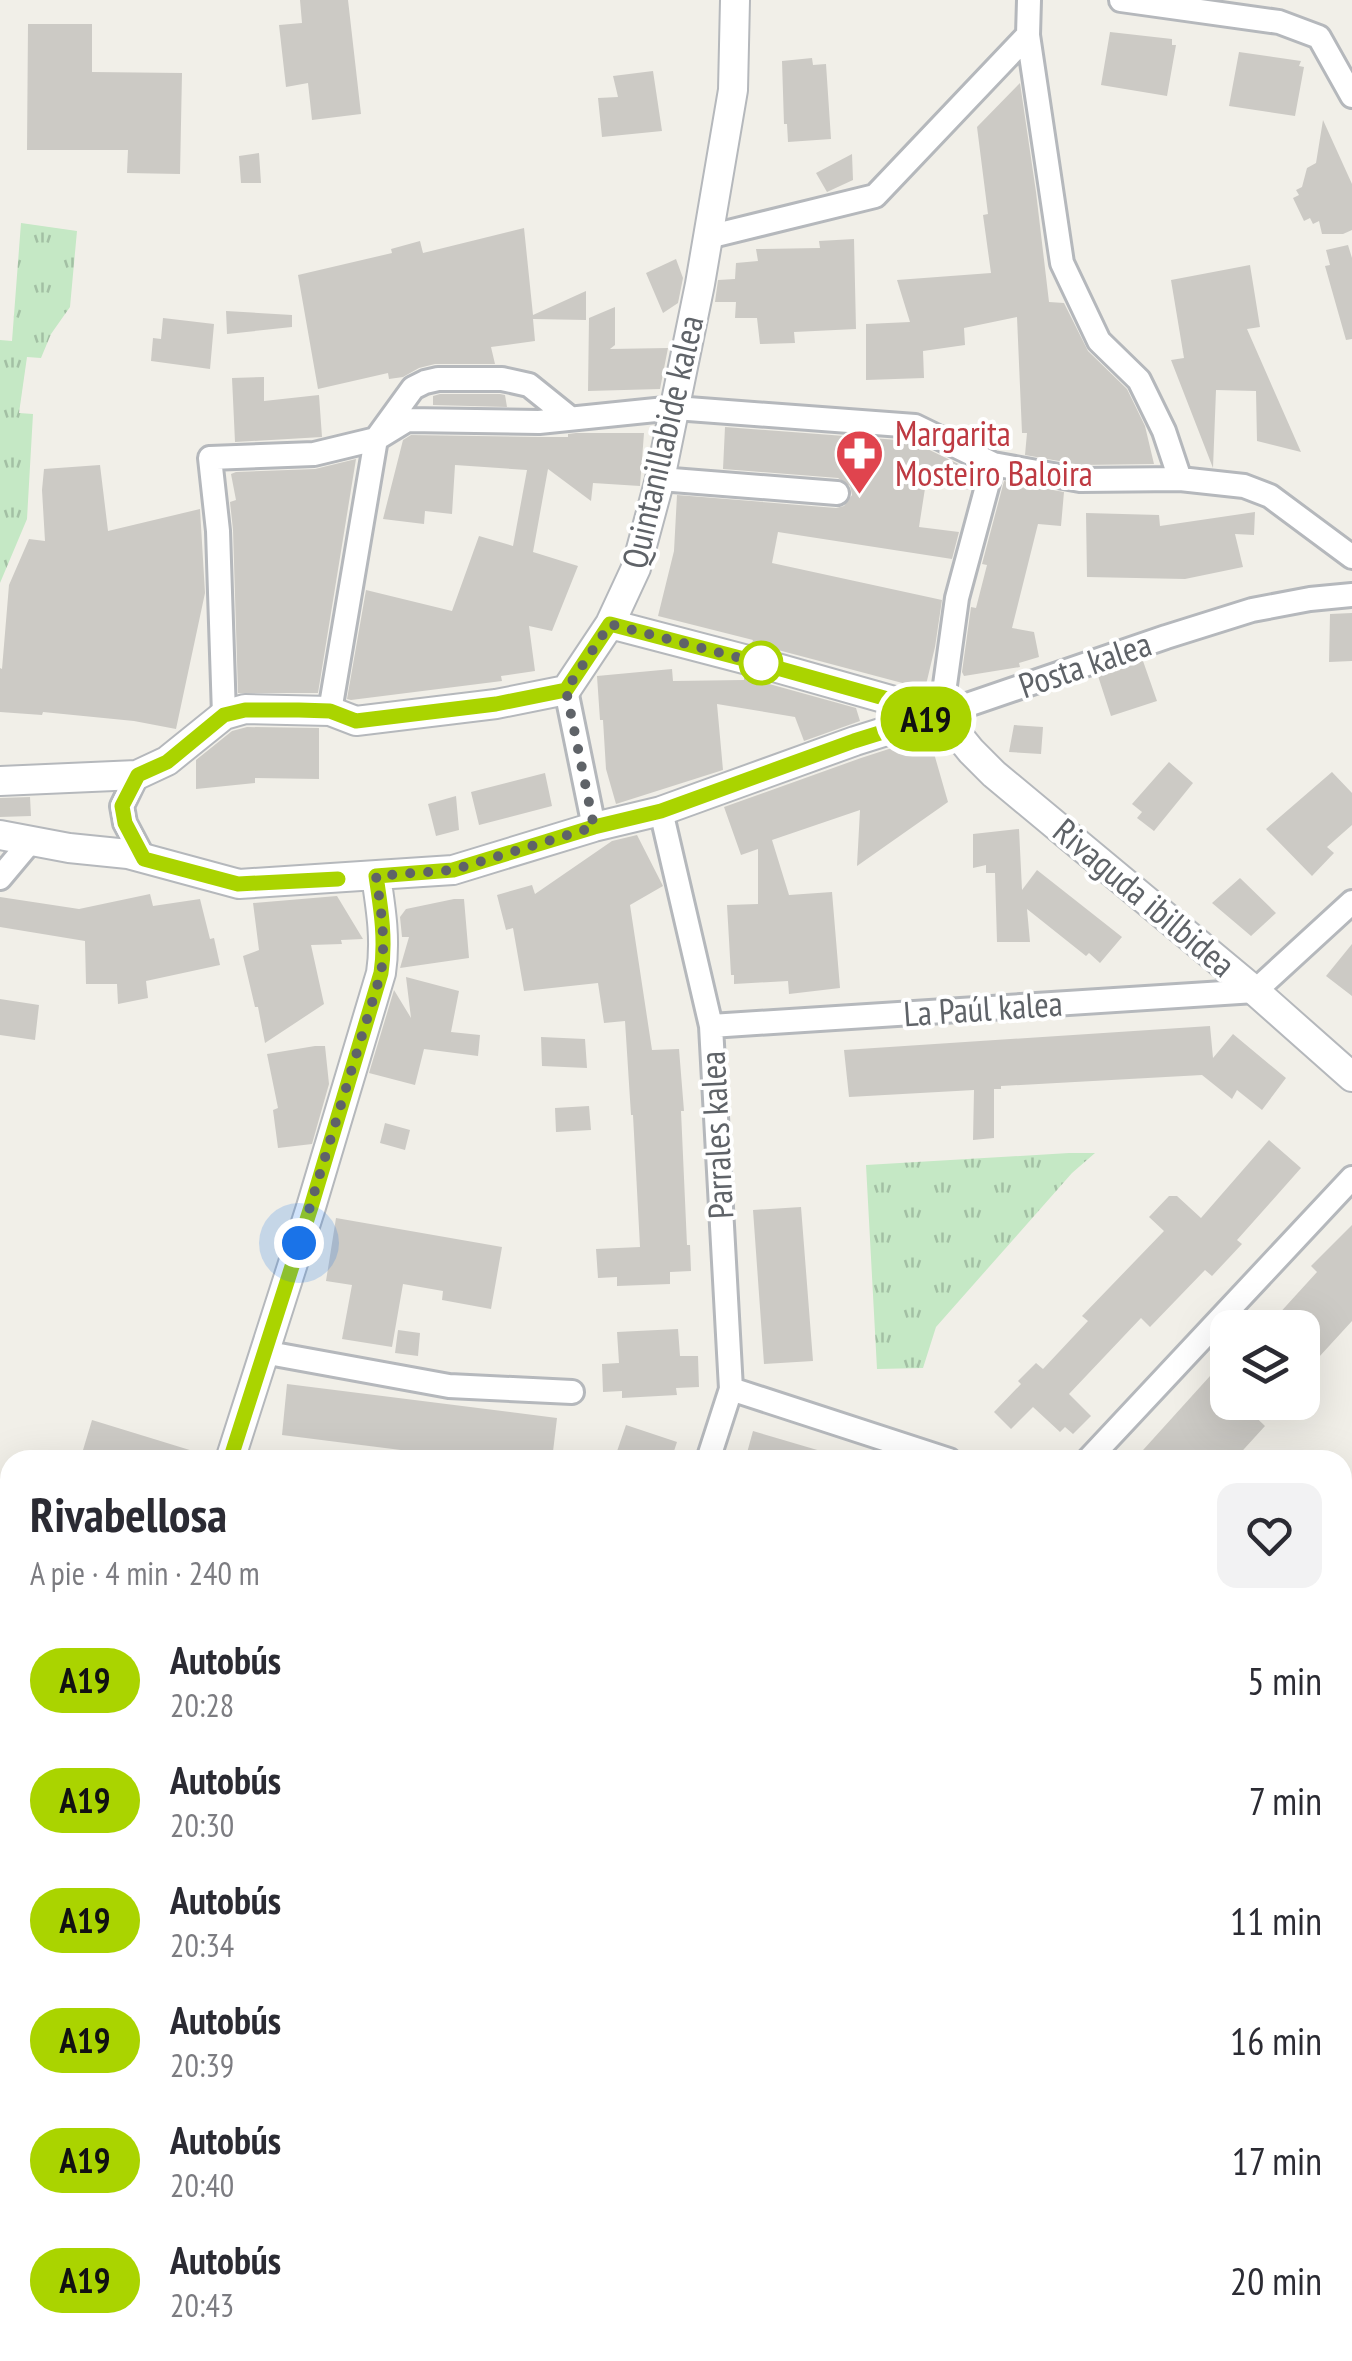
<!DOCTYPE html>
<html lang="es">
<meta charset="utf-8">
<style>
:root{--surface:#fff;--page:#f2f2f3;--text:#2b2b33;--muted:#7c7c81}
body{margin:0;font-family:"PT Sans Narrow",sans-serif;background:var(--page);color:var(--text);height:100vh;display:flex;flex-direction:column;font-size:38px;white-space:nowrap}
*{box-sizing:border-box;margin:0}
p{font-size:32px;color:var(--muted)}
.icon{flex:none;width:55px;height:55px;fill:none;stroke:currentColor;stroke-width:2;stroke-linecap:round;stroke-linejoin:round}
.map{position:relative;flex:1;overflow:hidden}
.panel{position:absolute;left:0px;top:1450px;width:1352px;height:912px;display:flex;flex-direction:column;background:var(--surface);border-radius:30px 30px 0 0;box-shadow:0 10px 40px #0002}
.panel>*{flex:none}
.badge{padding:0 20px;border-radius:32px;font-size:35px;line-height:65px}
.tools{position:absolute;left:1210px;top:1310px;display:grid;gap:20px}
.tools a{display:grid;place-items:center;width:110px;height:110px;border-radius:20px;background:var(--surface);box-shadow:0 10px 40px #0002;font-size:50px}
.you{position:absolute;width:50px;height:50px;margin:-25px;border:8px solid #fff;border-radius:50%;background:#1a73e8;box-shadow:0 0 0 15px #1a73e833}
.map>.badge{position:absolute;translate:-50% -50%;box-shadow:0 0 0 5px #fff}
.round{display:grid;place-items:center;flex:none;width:105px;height:105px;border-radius:20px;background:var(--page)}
.summary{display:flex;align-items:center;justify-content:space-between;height:170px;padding:0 30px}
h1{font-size:48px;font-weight:600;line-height:75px}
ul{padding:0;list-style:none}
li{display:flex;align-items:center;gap:30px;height:120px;padding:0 30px}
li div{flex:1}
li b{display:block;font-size:38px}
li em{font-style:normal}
li .badge{min-width:110px;font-weight:700;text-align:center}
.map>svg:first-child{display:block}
.grass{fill:url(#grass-tufts)}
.building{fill:#cccac5}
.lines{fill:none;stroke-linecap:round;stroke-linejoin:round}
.pedestrian-casing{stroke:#b5b8bc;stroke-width:22}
.minor-casing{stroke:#b5b8bc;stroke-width:28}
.tertiary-casing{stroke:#b5b8bc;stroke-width:32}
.pedestrian{stroke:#fff;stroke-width:18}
.minor{stroke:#fff;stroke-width:22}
.tertiary{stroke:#fff;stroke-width:28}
.line-casing{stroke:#fff;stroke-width:22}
.line{stroke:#aad400;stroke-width:15}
.walk{stroke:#5f6368;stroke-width:10;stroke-dasharray:0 18}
.stop-dot{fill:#fff;stroke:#aad400;stroke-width:5}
.labels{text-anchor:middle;stroke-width:8;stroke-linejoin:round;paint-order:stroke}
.health-label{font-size:35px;fill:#be3a42;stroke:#fff;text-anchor:start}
.street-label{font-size:35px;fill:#5f6368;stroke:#fff}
</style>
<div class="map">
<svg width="1352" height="2361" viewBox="0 0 1352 2361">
<defs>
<pattern id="grass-tufts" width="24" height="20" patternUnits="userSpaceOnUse" patternTransform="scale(2.5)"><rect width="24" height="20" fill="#c5e8c5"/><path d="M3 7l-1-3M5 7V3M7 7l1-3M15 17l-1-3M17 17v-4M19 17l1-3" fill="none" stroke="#a3c0a4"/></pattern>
</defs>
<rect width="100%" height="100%" fill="#f1efe8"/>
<!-- grass -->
<path class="grass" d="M 21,223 L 77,231 L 70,307 L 51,334 L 41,358 L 27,357 L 19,413 L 33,414 L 27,519 L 0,583 L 0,340 L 12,341 Z
M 1069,1153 L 1095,1153 L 1072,1173 L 936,1327 L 923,1368 L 877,1369 L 866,1165 Z
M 1352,1816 L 1352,2006 L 1343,2013 L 1342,1821 Z
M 1314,2352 L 1314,2361 L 1042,2361 L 1026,2353 Z"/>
<!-- building -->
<path class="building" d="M 300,0 L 348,0 L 361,114 L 312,120 L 308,83 L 286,87 L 279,25 L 302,23 Z
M 28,24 L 92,24 L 92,72 L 182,73 L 180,174 L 127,173 L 128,150 L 27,150 Z
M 1110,32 L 1172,39 L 1172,45 L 1176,45 L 1167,96 L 1101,85 Z
M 1239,52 L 1301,61 L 1299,66 L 1304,67 L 1295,116 L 1229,106 Z
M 812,58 L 813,65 L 826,64 L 831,139 L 788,142 L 787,124 L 784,124 L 782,61 Z
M 653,71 L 662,131 L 602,137 L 598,98 L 618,97 L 613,76 Z
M 1020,83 L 1036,192 L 1049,302 L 1064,303 L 1088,351 L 1127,389 L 1145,426 L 1154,464 L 1081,465 L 1025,455 L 1027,433 L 1022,433 L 1017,317 L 964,328 L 965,345 L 923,351 L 924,378 L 866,380 L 866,324 L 910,322 L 897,280 L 991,273 L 983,215 L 988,214 L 977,127 Z
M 1323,120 L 1352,184 L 1352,230 L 1343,234 L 1322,234 L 1319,221 L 1313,224 L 1310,218 L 1304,221 L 1293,198 L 1299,195 L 1296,190 L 1302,187 L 1307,168 L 1316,163 Z
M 259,153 L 261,183 L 241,183 L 239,156 Z
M 852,154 L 853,180 L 827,192 L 816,173 Z
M 524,228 L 533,315 L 586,291 L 586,320 L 533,319 L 535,341 L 491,347 L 495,364 L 435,364 L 419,368 L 403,377 L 389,379 L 388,373 L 318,389 L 298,275 L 392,253 L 391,249 L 420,241 L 423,253 Z
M 854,239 L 856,329 L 794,332 L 795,343 L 760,344 L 757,318 L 735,318 L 736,302 L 715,302 L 718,280 L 735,279 L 736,263 L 758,261 L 756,249 L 820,248 L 819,241 Z
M 1348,245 L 1352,258 L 1352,339 L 1346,340 L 1325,266 L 1330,265 L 1326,250 Z
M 676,259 L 683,278 L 678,303 L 663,313 L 646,273 Z
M 1250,265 L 1260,327 L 1247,329 L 1301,452 L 1257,441 L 1256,391 L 1216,390 L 1213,468 L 1171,360 L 1184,358 L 1171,280 Z
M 615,307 L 615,345 L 610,349 L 668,348 L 660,389 L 588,391 L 589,318 Z
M 226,311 L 292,315 L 292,327 L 227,334 Z
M 163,318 L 214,324 L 210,369 L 151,361 L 153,338 L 161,339 Z
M 264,377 L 264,401 L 319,395 L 322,437 L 235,442 L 232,378 Z
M 440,394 L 500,394 L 505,395 L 507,407 L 433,405 L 433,396 Z
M 725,427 L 911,441 L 975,472 L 971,490 L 926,482 L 919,527 L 959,532 L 952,559 L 778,532 L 772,563 L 942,600 L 935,647 L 925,689 L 752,643 L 753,640 L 658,616 L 674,551 L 677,495 L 836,508 L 844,506 L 852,495 L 850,486 L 838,478 L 723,469 Z
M 576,433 L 644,433 L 640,486 L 593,483 L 591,501 L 548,469 L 533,552 L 578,566 L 552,631 L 529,626 L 535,671 L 501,676 L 502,681 L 351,700 L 347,699 L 366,590 L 452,611 L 479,536 L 513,546 L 527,470 L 455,465 L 452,514 L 425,511 L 424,524 L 383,519 L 403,440 L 411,435 L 539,437 L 568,437 L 568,434 Z
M 356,459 L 318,693 L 238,693 L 233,530 L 230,502 L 236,500 L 231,474 L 236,472 L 315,469 Z
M 100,465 L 108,531 L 200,509 L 205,593 L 176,729 L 134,721 L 43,712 L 42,715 L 0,712 L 0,668 L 2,669 L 9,585 L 29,539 L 45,541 L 42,490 L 44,469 Z
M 1004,481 L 1064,492 L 1061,526 L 1038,524 L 1012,628 L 1034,632 L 1039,657 L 1019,663 L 1020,667 L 964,676 L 962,672 L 971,607 L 976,608 L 987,565 L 982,564 Z
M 1255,512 L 1254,535 L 1235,534 L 1243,567 L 1185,579 L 1087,577 L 1086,513 L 1159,515 L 1160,526 Z
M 1352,613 L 1352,661 L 1329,662 L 1330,614 Z
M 1143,661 L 1157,701 L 1111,716 L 1098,676 Z
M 672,669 L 673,681 L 744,680 L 744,677 L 856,708 L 860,721 L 804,741 L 795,717 L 717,704 L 723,770 L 616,804 L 606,769 L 603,720 L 600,720 L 597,676 Z
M 1014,725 L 1043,727 L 1041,754 L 1009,752 Z
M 247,727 L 319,728 L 319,779 L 255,778 L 255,783 L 196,789 L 196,760 L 232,731 Z
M 929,736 L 948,802 L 857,866 L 860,810 L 772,840 L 789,895 L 832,892 L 840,988 L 789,994 L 788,981 L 734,984 L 734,975 L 731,975 L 727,905 L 758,904 L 758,849 L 741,855 L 724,807 L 861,758 Z
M 1169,762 L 1193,783 L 1154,831 L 1137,818 L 1142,812 L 1132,804 Z
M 1332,772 L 1352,793 L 1352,825 L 1327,847 L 1334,853 L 1312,876 L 1266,829 Z
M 545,773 L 552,806 L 479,825 L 471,792 Z
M 456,796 L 459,830 L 436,836 L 428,804 Z
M 30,797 L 31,816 L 0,817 L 0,798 Z
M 1019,829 L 1022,890 L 1037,870 L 1122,937 L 1100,963 L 1089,953 L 1086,956 L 1027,909 L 1030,942 L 997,942 L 995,873 L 986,873 L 986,865 L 973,868 L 973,834 Z
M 637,835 L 663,886 L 630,905 L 652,1050 L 679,1049 L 684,1111 L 681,1111 L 687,1245 L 690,1245 L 691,1271 L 670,1272 L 670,1284 L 617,1286 L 617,1277 L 598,1278 L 596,1249 L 640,1247 L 633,1115 L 631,1115 L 625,1021 L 604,1023 L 598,983 L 524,991 L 513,928 L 506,930 L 497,895 L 532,885 L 535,894 L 612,841 Z
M 1240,878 L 1276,913 L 1251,936 L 1212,903 Z
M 150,894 L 153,906 L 200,899 L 210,939 L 214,938 L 220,965 L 146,981 L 148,998 L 118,1004 L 117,984 L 86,984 L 85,941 L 0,927 L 0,897 L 79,909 Z
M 337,896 L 363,939 L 341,940 L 342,944 L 311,945 L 324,1004 L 265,1043 L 258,1007 L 255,1007 L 243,956 L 259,950 L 253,903 Z
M 454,899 L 464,899 L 469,958 L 400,968 L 409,937 L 402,937 L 400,917 L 406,909 Z
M 1352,944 L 1352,996 L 1326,976 Z
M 406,977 L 459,991 L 451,1032 L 480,1035 L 478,1056 L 424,1049 L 415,1085 L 369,1073 L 394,990 L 411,1018 Z
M 0,999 L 39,1005 L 35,1040 L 0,1035 Z
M 1210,1026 L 1213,1058 L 1233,1034 L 1286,1078 L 1262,1110 L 1237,1090 L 1232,1099 L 1202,1075 L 1001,1086 L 1001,1089 L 994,1089 L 994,1138 L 973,1140 L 974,1090 L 849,1097 L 844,1050 Z
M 541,1037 L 585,1039 L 587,1068 L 542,1066 Z
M 315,1046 L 325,1046 L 329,1084 L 312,1144 L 278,1148 L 273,1110 L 278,1108 L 267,1054 Z
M 589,1106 L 591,1130 L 556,1132 L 555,1108 Z
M 385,1123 L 410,1130 L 405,1150 L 380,1143 Z
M 1269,1140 L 1301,1168 L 1237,1240 L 1242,1244 L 1212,1276 L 1205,1270 L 1150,1327 L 1141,1318 L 1069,1394 L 1091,1416 L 1073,1434 L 1065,1427 L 1060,1432 L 1033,1407 L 1011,1429 L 994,1412 L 1021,1384 L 1018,1381 L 1036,1363 L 1043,1369 L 1088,1321 L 1082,1316 L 1164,1231 L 1149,1217 L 1169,1196 L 1177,1196 L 1201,1218 Z
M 801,1207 L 813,1361 L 764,1364 L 753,1210 Z
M 336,1218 L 502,1247 L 491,1309 L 442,1300 L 443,1291 L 403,1284 L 392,1347 L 342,1339 L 352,1285 L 326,1281 Z
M 1352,1225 L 1352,1321 L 1319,1357 L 1302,1342 L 1302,1328 L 1287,1328 L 1276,1317 L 1317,1272 L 1311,1266 Z
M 678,1329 L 680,1356 L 698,1356 L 699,1387 L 676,1388 L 677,1395 L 622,1398 L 622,1391 L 603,1392 L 602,1364 L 619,1363 L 617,1332 Z
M 398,1330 L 420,1333 L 418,1356 L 395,1353 Z
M 1210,1376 L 1228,1392 L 1228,1402 L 1240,1402 L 1265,1426 L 1234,1460 L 1134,1460 Z
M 287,1384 L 557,1418 L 552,1460 L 480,1460 L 282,1435 Z
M 92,1420 L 206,1455 L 205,1460 L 80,1460 Z
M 626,1425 L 677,1442 L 671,1460 L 614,1460 Z
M 753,1431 L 831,1454 L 830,1460 L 745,1460 Z"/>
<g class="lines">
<defs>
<path id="pedestrian" d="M 136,2361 L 138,2352"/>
<path id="minor" d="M 1121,0 L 1279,22 L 1319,37 L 1352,96
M 1028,35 L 1062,263 L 1099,341 L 1139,380 L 1164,431 L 1180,479
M 708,237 L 875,196 L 1028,35 L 1029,0
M 993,464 L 957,598 L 941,714 L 1166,637 L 1252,610 L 1310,599 L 1352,595
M 660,479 L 837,493
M 566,690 L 594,827
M 330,711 L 376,439 L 413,388 L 425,382 L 438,379 L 502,379 L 529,385 L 570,418
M 224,715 L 218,531 L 210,458 L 314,454 L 376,439 L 407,420 L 539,422 L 675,408 L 915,426 L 993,464 L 1080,480 L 1180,479 L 1244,486 L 1270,496 L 1352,557
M 137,775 L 122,806 L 125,823 L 144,859
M 661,811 L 711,1026 L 731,1389 L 708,1460
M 0,878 L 31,841
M 711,1026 L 1255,991 L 1352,902
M 263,1352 L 449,1386 L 572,1392
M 731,1389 L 949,1460
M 1088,1460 L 1352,1178
M 0,2122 L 10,2125
M 754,2352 L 765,2361
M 421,2361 L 424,2352
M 789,2361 L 798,2352"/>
<path id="tertiary" d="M 610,624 L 763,664 L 940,714
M 941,714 L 971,751 L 994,774 L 1255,991 L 1352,1077
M 0,781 L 137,775 L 167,761 L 224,715 L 245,709 L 330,711 L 356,721 L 496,704 L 566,690 L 610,624 L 636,568 L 660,479 L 700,284 L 733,90 L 735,0
M 0,835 L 69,848 L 128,854 L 239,884 L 453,870 L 594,827 L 661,811 L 855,741 L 941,714
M 230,1460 L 311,1207 L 381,973 C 386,940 381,909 376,876
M 0,2215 L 10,2182"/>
</defs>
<!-- pedestrian casing -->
<use href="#pedestrian" class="pedestrian-casing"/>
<!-- minor casing -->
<use href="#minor" class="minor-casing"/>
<!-- tertiary casing -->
<use href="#tertiary" class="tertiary-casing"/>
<!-- pedestrian -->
<use href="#pedestrian" class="pedestrian"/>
<!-- minor -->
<use href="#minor" class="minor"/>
<!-- tertiary -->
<use href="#tertiary" class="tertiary"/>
</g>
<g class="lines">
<defs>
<path id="line" d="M 230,1460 L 311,1207 L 381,973 C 386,940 381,909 376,876 L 453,870 L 594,827 L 661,811 L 854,741 L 941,714 L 763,664 L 610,624 L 566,690 L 496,704 L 356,721 L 330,711 L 299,710 L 245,710 L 224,715 L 167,762 L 138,775 L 122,806 L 125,823 L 144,859 L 238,884 L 338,879"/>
</defs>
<!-- line casing -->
<use href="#line" class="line-casing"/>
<!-- line -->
<use href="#line" class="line"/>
<!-- walk -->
<path class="walk" d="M 299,1243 L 381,973 C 386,940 381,909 376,876 L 453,870 L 594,827 L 566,690 L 610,624 L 763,664 L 761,663"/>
</g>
<!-- icons -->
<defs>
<symbol id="pharmacy-pin" viewBox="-11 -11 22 30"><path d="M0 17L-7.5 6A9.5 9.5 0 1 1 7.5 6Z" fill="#e0444e" stroke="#fff"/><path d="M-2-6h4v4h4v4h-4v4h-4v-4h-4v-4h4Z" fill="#fff"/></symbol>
</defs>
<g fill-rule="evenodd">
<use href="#pharmacy-pin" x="832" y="426" width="55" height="75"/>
</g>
<!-- markers -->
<circle class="stop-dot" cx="761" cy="663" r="20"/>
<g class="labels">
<!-- health labels -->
<g class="health-label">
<text x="895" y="446">Margarita<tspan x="895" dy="40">Mosteiro Baloira</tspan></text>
</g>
<!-- street labels -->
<g class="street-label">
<text transform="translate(663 442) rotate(-77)" y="12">Quintanillabide kalea</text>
<text transform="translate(1085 665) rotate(-19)" y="12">Posta kalea</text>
<text transform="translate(1144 898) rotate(40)" y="12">Rivaguda ibilbidea</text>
<text transform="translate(983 1009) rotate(-4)" y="12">La Paúl kalea</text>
<text transform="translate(717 1135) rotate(-93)" y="12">Parrales kalea</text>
</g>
</g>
</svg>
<div class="tools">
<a><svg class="icon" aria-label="layers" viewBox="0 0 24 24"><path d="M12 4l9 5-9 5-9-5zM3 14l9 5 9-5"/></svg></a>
</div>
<div class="you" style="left:299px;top:1243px"></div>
<b class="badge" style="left:926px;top:719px;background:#aad400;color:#111">A19</b>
<section class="panel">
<div class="summary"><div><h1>Rivabellosa</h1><p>A pie · 4 min · 240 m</p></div><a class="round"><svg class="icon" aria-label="heart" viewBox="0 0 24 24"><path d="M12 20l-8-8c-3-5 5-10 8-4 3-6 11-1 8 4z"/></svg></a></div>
<ul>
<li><span class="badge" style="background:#aad400;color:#111">A19</span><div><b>Autobús</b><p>20:28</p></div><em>5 min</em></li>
<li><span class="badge" style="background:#aad400;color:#111">A19</span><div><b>Autobús</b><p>20:30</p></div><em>7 min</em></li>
<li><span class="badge" style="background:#aad400;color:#111">A19</span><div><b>Autobús</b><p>20:34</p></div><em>11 min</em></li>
<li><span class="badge" style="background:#aad400;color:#111">A19</span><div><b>Autobús</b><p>20:39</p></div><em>16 min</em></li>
<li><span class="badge" style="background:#aad400;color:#111">A19</span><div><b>Autobús</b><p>20:40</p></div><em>17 min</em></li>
<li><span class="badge" style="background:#aad400;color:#111">A19</span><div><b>Autobús</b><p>20:43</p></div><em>20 min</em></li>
</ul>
</section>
</div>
